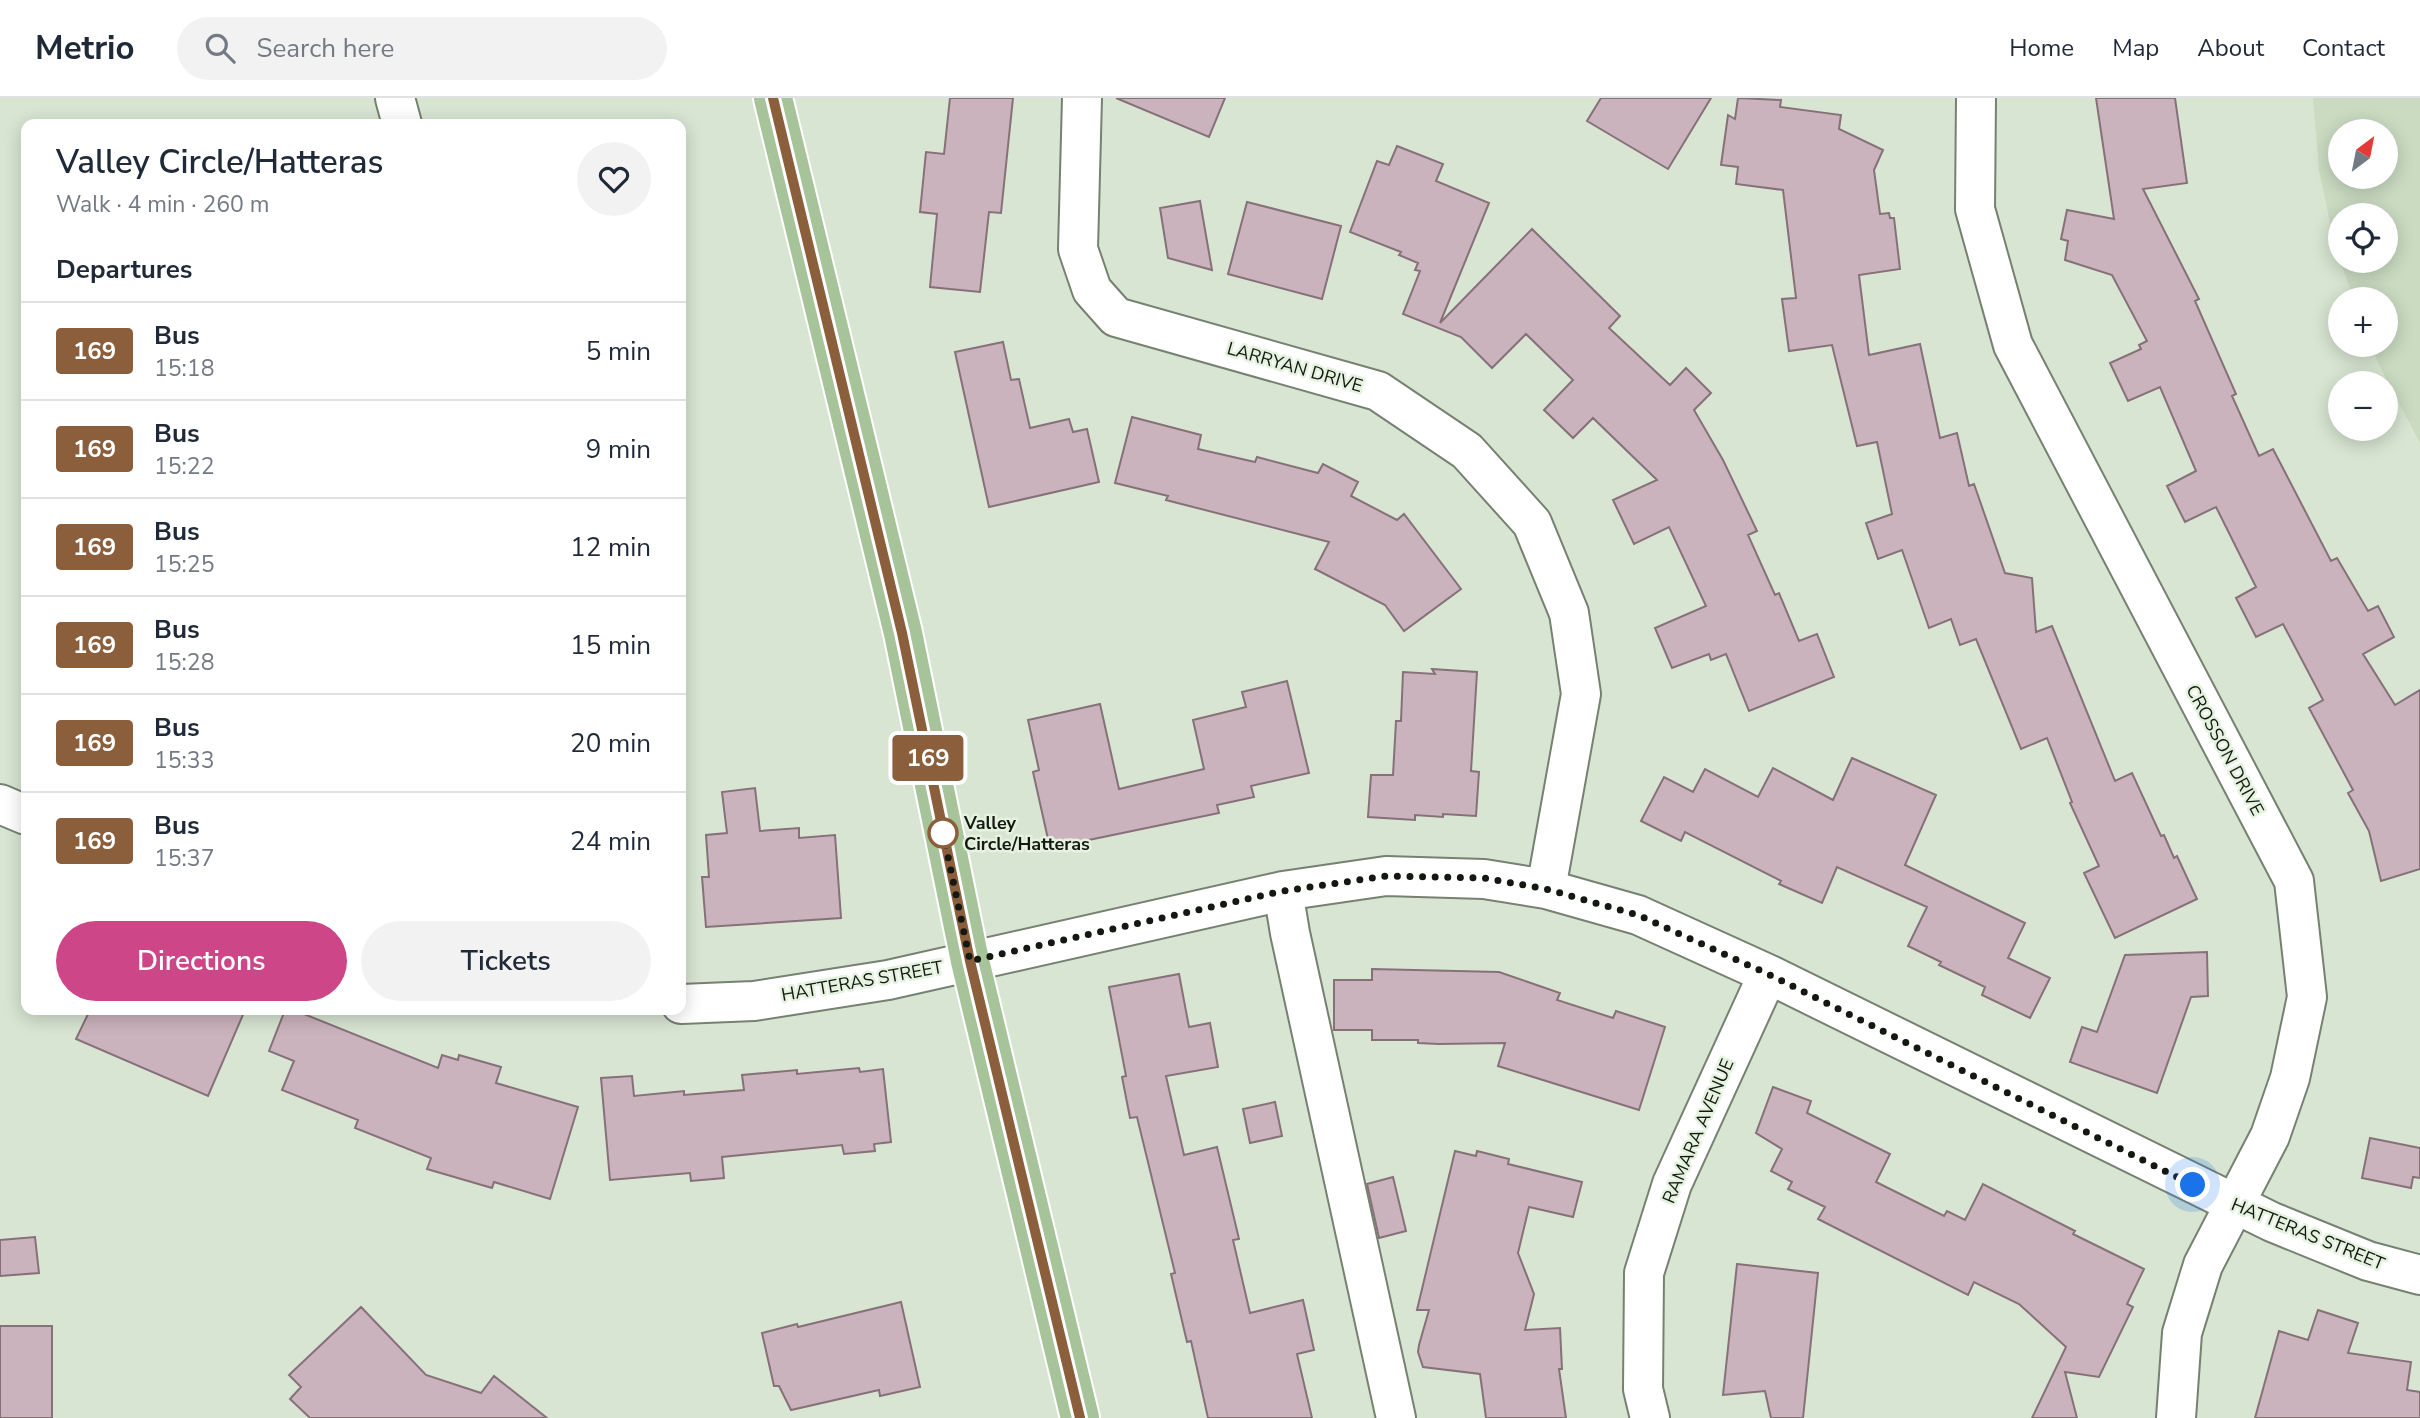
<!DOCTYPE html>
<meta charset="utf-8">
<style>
:root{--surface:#fff;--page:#f2f2f3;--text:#1f2937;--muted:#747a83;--line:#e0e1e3;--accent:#cd4687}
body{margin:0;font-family:"Nunito Sans",sans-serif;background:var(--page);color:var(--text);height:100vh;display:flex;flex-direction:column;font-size:26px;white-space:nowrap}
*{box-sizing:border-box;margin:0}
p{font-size:23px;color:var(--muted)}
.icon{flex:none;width:38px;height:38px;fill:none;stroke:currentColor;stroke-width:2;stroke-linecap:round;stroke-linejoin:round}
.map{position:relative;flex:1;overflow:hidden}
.details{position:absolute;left:21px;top:21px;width:665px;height:896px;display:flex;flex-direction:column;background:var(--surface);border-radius:14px;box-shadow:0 4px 18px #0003}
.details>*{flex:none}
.badge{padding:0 14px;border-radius:5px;font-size:24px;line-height:46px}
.needle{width:46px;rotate:32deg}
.buttons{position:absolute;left:2328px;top:21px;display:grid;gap:14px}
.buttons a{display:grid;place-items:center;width:70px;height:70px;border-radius:50%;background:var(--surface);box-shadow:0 4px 18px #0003;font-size:35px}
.you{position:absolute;width:35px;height:35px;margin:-18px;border:5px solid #fff;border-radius:50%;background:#1a73e8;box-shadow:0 0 0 10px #1a73e833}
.map>.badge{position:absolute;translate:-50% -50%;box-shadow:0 0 0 4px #fff}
h2{padding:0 35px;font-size:26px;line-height:63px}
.round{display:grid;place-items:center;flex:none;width:74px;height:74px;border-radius:37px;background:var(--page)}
.overview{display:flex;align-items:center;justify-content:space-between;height:119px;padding:0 35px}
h1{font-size:33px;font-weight:600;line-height:52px}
.cta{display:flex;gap:14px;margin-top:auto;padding:14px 35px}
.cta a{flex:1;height:80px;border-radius:42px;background:var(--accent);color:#fff;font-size:28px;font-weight:600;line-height:80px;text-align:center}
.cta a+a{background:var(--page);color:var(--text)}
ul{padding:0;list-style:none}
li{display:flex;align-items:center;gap:21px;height:98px;padding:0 35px;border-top:2px solid var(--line)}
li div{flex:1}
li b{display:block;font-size:26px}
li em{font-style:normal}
li .badge{min-width:77px;font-weight:700;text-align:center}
header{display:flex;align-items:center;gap:42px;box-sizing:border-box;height:98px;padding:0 35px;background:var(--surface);border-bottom:2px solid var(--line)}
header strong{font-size:33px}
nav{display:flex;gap:38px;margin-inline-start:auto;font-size:24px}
.search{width:490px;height:63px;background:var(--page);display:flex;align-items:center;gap:18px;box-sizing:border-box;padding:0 24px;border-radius:38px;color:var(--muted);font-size:26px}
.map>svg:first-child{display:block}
.built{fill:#cadbc2;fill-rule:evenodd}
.building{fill:#cab3bc;stroke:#867179;stroke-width:2}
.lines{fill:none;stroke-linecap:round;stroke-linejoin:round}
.minor-casing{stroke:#768171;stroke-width:42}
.major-casing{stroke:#fff;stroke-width:42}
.minor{stroke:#fff;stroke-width:38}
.major{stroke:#a7c399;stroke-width:38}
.line-casing{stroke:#fff;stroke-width:16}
.line{stroke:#8b5e3c;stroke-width:10}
.walk{stroke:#131811;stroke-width:7;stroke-dasharray:0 12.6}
.stop-dot{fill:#fff;stroke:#8b5e3c;stroke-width:3.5}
.labels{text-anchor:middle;stroke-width:5;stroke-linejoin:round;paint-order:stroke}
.street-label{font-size:18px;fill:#131811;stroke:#e5f2df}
.stop-label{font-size:18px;font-weight:bold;fill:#131811;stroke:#e5f2df;text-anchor:start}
</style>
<header>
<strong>Metrio</strong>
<div class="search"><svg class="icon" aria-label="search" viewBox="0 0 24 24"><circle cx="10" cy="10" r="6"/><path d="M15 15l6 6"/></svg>Search here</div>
<nav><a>Home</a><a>Map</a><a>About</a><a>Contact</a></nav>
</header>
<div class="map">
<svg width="2420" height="1320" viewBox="0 0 2420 1320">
<rect width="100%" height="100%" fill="#d8e5d2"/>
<!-- built -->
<path class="built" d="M 2313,0 L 2420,0 L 2420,345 L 2378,265 L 2371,247 L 2385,247 L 2385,201 L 2354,201 L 2340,163 L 2385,163 L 2385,117 L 2340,117 L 2340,162 L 2335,148 L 2319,72 ZM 2340,33 L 2385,33 L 2385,79 L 2340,79 Z"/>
<!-- building -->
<path class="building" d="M 950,0 L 1013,0 L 1001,115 L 989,114 L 980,194 L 930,189 L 937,116 L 920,114 L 926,54 L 944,56 Z
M 1116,0 L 1225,0 L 1209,39 Z
M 1601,0 L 1711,0 L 1668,71 L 1587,23 Z
M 1738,0 L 1781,2 L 1780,9 L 1841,17 L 1839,31 L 1883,52 L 1874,72 L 1880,116 L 1889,115 L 1890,120 L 1894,120 L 1900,171 L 1859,177 L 1869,257 L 1920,246 L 1940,340 L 1957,335 L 1969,388 L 1974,386 L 2005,475 L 2032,480 L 2036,534 L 2052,528 L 2115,683 L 2132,675 L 2161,738 L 2164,737 L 2174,760 L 2177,758 L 2197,801 L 2115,840 L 2084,775 L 2099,768 L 2070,705 L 2072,704 L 2047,640 L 2021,651 L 1976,541 L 1960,547 L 1951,521 L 1929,530 L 1902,452 L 1878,461 L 1866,425 L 1892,416 L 1877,344 L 1857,348 L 1832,247 L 1789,253 L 1782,201 L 1796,200 L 1783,92 L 1736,86 L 1738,69 L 1721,67 L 1728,17 L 1735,21 Z
M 2096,0 L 2175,0 L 2187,85 L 2143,91 L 2199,201 L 2195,203 L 2236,296 L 2232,298 L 2259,358 L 2273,351 L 2331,463 L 2337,460 L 2368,513 L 2378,508 L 2394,539 L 2363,556 L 2395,607 L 2420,592 L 2420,771 L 2381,783 L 2369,733 L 2348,695 L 2353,692 L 2309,610 L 2323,602 L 2283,526 L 2256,539 L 2236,500 L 2256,489 L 2216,409 L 2185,424 L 2167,388 L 2196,373 L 2160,289 L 2128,303 L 2110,265 L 2141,251 L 2139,247 L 2147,243 L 2112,177 L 2065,162 L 2068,143 L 2061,141 L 2067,112 L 2114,121 Z
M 1397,48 L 1443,66 L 1436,83 L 1489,105 L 1440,225 L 1532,131 L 1620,218 L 1609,230 L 1670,287 L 1686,270 L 1711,295 L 1694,312 L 1723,362 L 1757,433 L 1748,437 L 1775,497 L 1779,495 L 1799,543 L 1817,536 L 1834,579 L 1749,613 L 1726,556 L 1711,562 L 1709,556 L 1672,570 L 1655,530 L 1706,508 L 1669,429 L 1634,446 L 1613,402 L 1657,382 L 1593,320 L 1573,340 L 1544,312 L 1573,282 L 1526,236 L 1492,270 L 1461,239 L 1403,216 L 1420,173 L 1415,172 L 1418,165 L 1399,157 L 1401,154 L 1350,134 L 1377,63 L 1389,67 Z
M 1200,103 L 1212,172 L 1168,160 L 1160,110 Z
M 1247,104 L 1341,128 L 1322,201 L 1228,176 Z
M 1003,244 L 1011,282 L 1019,281 L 1030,330 L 1069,321 L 1073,334 L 1087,331 L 1099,384 L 989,409 L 955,254 Z
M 1132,319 L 1201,337 L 1198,351 L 1255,364 L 1257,359 L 1318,375 L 1323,366 L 1358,384 L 1351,398 L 1397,422 L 1404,416 L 1461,491 L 1404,533 L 1385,507 L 1315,471 L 1329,444 L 1166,402 L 1168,398 L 1115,385 Z
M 1432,571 L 1477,574 L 1471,673 L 1479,674 L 1476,718 L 1443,716 L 1443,719 L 1415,717 L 1415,722 L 1368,719 L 1371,677 L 1393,677 L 1396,623 L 1401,623 L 1403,574 L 1435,576 Z
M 1287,583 L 1309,675 L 1251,688 L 1254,699 L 1217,707 L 1219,715 L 1050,750 L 1033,674 L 1039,672 L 1028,622 L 1100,606 L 1119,691 L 1204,671 L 1193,622 L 1246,609 L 1242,594 Z
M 1852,660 L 1936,697 L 1905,767 L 2025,825 L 2008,860 L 2050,880 L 2030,920 L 1982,897 L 1985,889 L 1939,867 L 1941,864 L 1908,848 L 1927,809 L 1837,769 L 1822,805 L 1779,786 L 1781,783 L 1685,734 L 1681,743 L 1641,723 L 1664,679 L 1693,694 L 1705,671 L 1758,699 L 1773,670 L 1833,702 Z
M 755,690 L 760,733 L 799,730 L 799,740 L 835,737 L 841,820 L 706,829 L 702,779 L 709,779 L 706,737 L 727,735 L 722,694 Z
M 2207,854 L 2208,898 L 2191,899 L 2157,995 L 2070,964 L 2082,929 L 2097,934 L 2125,857 Z
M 1372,871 L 1499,874 L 1560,895 L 1557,902 L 1613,920 L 1616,913 L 1665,929 L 1639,1012 L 1498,968 L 1505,945 L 1439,946 L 1418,945 L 1418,942 L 1372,942 L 1372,932 L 1334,932 L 1334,882 L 1372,882 Z
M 1179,876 L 1189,929 L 1210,925 L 1218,969 L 1166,978 L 1184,1057 L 1217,1049 L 1239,1141 L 1233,1142 L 1250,1215 L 1303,1202 L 1314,1252 L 1297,1256 L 1312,1320 L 1208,1320 L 1191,1243 L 1187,1244 L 1171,1176 L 1175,1175 L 1137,1019 L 1130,1020 L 1122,979 L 1126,978 L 1109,889 Z
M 90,912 L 245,912 L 208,998 L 76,941 Z
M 285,912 L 294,912 L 438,970 L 442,957 L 458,962 L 459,957 L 501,969 L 496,985 L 578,1009 L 550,1101 L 494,1084 L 492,1090 L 427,1071 L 431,1060 L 355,1030 L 358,1022 L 282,992 L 294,963 L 269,953 Z
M 859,970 L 860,974 L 883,971 L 891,1044 L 874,1046 L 875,1053 L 844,1056 L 842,1047 L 722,1059 L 724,1080 L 691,1083 L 690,1075 L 610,1082 L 601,980 L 632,978 L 634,998 L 684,993 L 684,997 L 744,992 L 742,977 L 797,972 L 797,976 Z
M 1773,989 L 1811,1003 L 1807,1015 L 1890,1056 L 1876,1084 L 1944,1118 L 1947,1113 L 1965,1122 L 1983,1086 L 2075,1133 L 2073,1136 L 2144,1171 L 2127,1206 L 2133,1209 L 2099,1279 L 2065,1274 L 2077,1320 L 2032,1320 L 2066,1249 L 2019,1206 L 1974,1184 L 1968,1197 L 1818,1121 L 1825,1109 L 1788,1091 L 1792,1084 L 1771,1073 L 1782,1051 L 1756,1035 Z
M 1275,1004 L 1282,1038 L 1250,1045 L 1243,1011 Z
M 2370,1040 L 2420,1050 L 2420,1080 L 2413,1079 L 2411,1090 L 2362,1080 Z
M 1455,1053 L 1476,1058 L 1477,1053 L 1509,1061 L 1508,1066 L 1582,1084 L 1573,1119 L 1529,1109 L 1518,1155 L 1534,1196 L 1525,1232 L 1560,1230 L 1562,1271 L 1559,1271 L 1566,1320 L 1486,1320 L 1480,1276 L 1423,1269 L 1418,1254 L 1419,1247 L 1429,1212 L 1417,1212 Z
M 1393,1079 L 1406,1133 L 1379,1140 L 1367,1086 Z
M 35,1139 L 39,1175 L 0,1178 L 0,1142 Z
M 1737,1166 L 1818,1175 L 1803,1320 L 1771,1320 L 1765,1293 L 1723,1297 Z
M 901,1204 L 920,1289 L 880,1298 L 879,1292 L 791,1312 L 779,1288 L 774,1288 L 762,1235 L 797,1226 L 798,1229 Z
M 361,1209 L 426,1277 L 481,1295 L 494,1278 L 547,1320 L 310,1320 L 290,1301 L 301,1289 L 289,1277 Z
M 2318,1212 L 2358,1225 L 2348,1255 L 2411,1264 L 2407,1292 L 2420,1294 L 2420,1320 L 2255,1320 L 2279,1233 L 2308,1242 Z
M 0,1228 L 52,1228 L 52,1320 L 0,1320 Z"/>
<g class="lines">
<defs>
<path id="minor" d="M 395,0 L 402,26
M 1082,0 L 1078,151 L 1092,192 L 1116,219 L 1378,293 L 1467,353 L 1532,425 L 1569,515 L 1581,596 L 1546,791
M 1976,0 L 1975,111 L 2013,247 L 2294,783 L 2307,899 L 2290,980 L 2270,1038 L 2203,1167 L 2182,1235 L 2176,1320
M 0,706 L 26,717
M 1283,793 L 1290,835 L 1396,1320
M 681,906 L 754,903 L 888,882 L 1283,793 L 1386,778 L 1484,781 L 1546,791 L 1638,817 L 1768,876 L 2272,1124 L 2368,1163 L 2420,1177
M 1650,1320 L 1643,1291 L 1644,1175 L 1672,1086 L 1768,876"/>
<path id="major" d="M 773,0 L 903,535 L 970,863 L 1080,1320"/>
</defs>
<!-- minor casing -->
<use href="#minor" class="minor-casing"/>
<!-- major casing -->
<use href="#major" class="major-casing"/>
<!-- minor -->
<use href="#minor" class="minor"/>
<!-- major -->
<use href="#major" class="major"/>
</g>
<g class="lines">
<defs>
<path id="line" d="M 773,0 L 902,535 L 970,863 L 1080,1320"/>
</defs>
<!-- line casing -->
<use href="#line" class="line-casing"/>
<!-- line -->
<use href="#line" class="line"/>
<!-- walk -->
<path class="walk" d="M 943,735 L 970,863 L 1283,793 L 1386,778 L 1484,780 L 1546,791 L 1638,817 L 1768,876 L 2193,1087"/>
</g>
<!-- markers -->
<circle class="stop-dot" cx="943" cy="735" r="14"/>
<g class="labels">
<!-- street labels -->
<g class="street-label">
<text transform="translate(1295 269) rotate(16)" y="6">LARRYAN DRIVE</text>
<text transform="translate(2225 652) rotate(62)" y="6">CROSSON DRIVE</text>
<text transform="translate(862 883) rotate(-10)" y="6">HATTERAS STREET</text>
<text transform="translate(1698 1033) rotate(-67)" y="6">RAMARA AVENUE</text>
<text transform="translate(2308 1136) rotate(22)" y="6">HATTERAS STREET</text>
</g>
<!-- stop labels -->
<g class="stop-label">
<text x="964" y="731">Valley<tspan x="964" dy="21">Circle/Hatteras</tspan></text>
</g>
</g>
</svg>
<div class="buttons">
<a><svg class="needle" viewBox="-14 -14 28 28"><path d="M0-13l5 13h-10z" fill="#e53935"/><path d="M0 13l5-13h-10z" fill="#747a83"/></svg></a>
<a><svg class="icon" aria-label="locate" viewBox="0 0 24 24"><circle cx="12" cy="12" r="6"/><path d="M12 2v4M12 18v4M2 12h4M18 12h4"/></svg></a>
<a>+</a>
<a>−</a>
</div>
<div class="you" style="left:2193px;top:1087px"></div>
<b class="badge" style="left:928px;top:660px;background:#8b5e3c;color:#fff">169</b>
<section class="details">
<div class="overview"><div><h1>Valley Circle/Hatteras</h1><p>Walk · 4 min · 260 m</p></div><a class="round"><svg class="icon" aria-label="heart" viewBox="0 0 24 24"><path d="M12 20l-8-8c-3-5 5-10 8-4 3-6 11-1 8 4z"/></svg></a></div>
<h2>Departures</h2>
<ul>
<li><span class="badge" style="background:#8b5e3c;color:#fff">169</span><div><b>Bus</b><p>15:18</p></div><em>5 min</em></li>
<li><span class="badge" style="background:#8b5e3c;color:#fff">169</span><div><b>Bus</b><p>15:22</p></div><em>9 min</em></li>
<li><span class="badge" style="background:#8b5e3c;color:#fff">169</span><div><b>Bus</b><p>15:25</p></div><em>12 min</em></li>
<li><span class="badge" style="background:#8b5e3c;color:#fff">169</span><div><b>Bus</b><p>15:28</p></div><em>15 min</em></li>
<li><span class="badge" style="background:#8b5e3c;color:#fff">169</span><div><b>Bus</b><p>15:33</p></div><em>20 min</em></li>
<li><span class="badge" style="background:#8b5e3c;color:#fff">169</span><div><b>Bus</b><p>15:37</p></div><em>24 min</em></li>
</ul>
<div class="cta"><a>Directions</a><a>Tickets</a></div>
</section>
</div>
